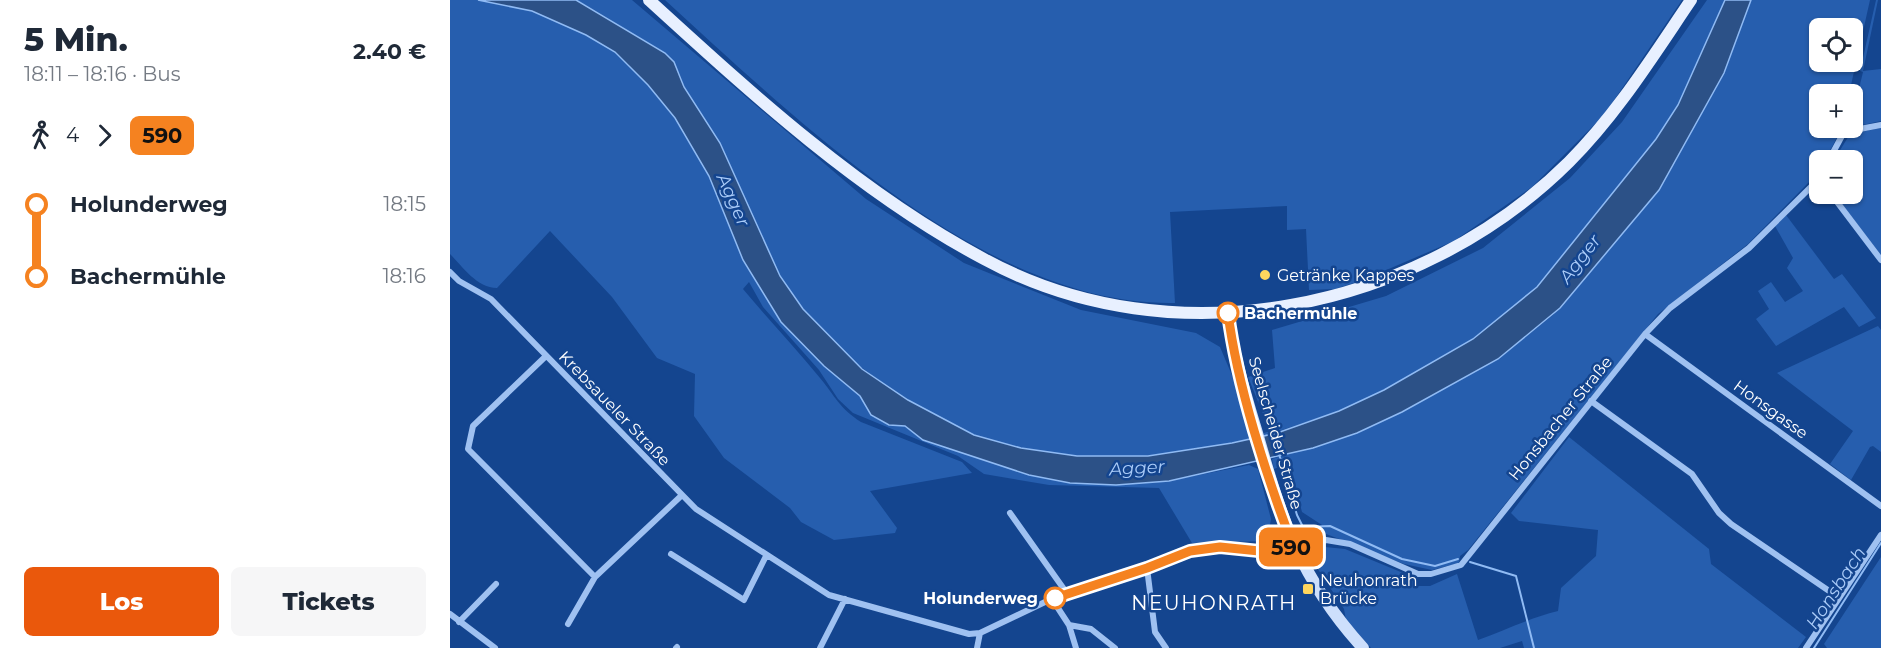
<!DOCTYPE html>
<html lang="de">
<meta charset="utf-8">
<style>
:root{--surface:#fff;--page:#f6f6f7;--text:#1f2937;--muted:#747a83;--accent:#ea580c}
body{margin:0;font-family:Montserrat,sans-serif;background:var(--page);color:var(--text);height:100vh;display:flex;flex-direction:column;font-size:22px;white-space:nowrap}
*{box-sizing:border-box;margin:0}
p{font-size:20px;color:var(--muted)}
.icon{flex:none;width:33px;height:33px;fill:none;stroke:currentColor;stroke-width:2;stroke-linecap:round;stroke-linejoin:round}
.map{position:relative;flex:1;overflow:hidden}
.panel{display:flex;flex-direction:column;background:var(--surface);width:450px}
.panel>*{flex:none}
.badge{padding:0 12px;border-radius:9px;font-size:21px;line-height:39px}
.tools{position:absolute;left:1359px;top:18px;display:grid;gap:12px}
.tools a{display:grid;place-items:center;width:54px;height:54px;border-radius:9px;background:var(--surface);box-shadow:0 2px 4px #0004;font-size:30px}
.map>.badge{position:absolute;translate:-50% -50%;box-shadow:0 0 0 3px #fff}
.legs{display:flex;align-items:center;gap:9px;height:66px;padding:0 24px;font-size:20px}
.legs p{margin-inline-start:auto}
.summary{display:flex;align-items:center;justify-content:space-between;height:102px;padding:0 24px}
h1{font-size:33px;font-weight:800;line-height:45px}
.cta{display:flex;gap:12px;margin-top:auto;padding:12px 24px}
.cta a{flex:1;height:69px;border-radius:9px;background:var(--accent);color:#fff;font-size:24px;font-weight:800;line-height:69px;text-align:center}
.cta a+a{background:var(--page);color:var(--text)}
ul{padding:0 24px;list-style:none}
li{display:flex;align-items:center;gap:21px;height:72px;font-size:22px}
li i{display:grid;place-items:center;width:9px;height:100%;margin:0 8px;background:currentColor}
li i::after{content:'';width:15px;height:15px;margin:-8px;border:4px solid;border-radius:50%;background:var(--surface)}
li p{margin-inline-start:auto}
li:first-child i{background:linear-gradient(#0000 50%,currentColor 0)}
li:last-child i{background:linear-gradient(currentColor 50%,#0000 0)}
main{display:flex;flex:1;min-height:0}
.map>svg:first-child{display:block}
.green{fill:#265eae;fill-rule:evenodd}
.water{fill:#2c5187;stroke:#90bbf4;stroke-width:1.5}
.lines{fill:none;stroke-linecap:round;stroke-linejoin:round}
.stream{stroke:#90bbf4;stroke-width:2}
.street{stroke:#9fc1f1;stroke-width:6}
.secondary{stroke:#cddffc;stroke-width:12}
.primary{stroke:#e8f0ff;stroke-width:12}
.line-1-casing{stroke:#fff;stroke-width:14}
.line-1{stroke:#f58220;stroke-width:9}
.poi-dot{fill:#ffd65e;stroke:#14458f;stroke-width:2}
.stop-1-dot{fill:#fff;stroke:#f58220;stroke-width:3}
.labels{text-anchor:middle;stroke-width:5;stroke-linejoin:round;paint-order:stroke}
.poi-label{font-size:16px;fill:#fff;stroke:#14458f;text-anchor:start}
.stop-label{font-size:16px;font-weight:bold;fill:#fff;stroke:#14458f;text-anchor:start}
.street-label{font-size:16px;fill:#fff;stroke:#14458f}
.water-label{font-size:18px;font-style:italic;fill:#aacbf8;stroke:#14458f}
.quarter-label{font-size:20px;letter-spacing:1.5px;fill:#fff;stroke:#14458f}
</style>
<main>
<section class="panel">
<div class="summary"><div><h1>5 Min.</h1><p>18:11 – 18:16 · Bus</p></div><b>2.40 €</b></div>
<div class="legs"><svg class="icon" aria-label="walk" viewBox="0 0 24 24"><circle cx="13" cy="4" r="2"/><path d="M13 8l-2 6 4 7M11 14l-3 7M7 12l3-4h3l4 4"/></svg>4<svg class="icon" aria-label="forward" viewBox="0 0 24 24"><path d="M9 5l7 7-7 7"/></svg><b class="badge" style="background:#f58220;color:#111">590</b></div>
<ul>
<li><i style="color:#f58220"></i><b>Holunderweg</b><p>18:15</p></li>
<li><i style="color:#f58220"></i><b>Bachermühle</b><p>18:16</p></li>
</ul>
<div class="cta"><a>Los</a><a>Tickets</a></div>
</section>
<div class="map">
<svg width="1431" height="648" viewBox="0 0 1431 648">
<rect width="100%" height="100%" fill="#14458f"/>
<!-- green -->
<path class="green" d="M 0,0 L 28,0 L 82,11 L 136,35 L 165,52 L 198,85 L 224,118 L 259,176 L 293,260 L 331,322 L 374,366 L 410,396 L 421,415 L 439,425 L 455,426 L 473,440 L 666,485 L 719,481 L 799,465 L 808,469 L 821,519 L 817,541 L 742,543 L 709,488 L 599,485 L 534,474 L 508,456 L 403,413 L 388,399 L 369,370 L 313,307 L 299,282 L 293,289 C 318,319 345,347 370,378 C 385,396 389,408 411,422 L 512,462 L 522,473 L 420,491 L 447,528 L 445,533 L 384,540 L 351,522 L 340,508 L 274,458 L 244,416 L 245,374 L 207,358 L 162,297 L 100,231 L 47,288 C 27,288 13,267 0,254 Z
M 126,0 L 182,0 L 416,199 L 514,263 L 631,310 L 746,333 L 770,347 L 784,380 L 802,439 C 716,459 607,469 524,435 C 492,422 461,402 433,383 C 393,356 355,318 330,276 C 314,249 304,218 291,189 C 276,154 257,122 236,90 C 232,84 232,75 227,70 C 200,44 159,17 126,0 Z
M 215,0 L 1232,0 L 1154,115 L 1082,187 L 1004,241 L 913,280 L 885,289 L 859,290 L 856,229 L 837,230 L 837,206 L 720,212 L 725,303 C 536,307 346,119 215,0 Z
M 1257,0 L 1275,0 L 1228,105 L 1206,139 L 1087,287 L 1023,339 L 934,390 L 889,411 L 814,436 L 814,433 L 820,431 L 798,377 L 825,368 L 822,330 L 936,296 L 1033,248 L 1120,178 L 1172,122 Z
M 1301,0 L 1420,0 L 1399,94 L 1370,94 L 1370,128 L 1392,128 L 1375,160 L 1370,160 L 1368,173 L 1298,244 L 1208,314 L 1018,550 L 1010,556 L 1009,563 L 982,570 L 954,564 L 871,532 L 872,525 L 852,512 L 839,463 L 824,469 L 822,459 L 907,433 L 952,412 L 1048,359 L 1103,315 L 1209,190 L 1274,73 ZM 1370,28 L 1402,28 L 1402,62 L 1370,62 Z
M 1426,0 L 1428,0 L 1413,71 L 1431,69 L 1431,121 L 1403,127 L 1403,114 L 1413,72 L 1410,71 Z
M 1431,128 L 1431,255 L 1384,194 L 1402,194 L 1402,160 L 1384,160 L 1400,134 Z
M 1336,215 L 1384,279 L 1392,274 L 1426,318 L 1409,327 L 1394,307 L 1326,346 L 1306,319 L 1319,309 L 1308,291 L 1321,282 L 1335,302 L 1353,291 L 1337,268 L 1343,258 L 1325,226 Z
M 1428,326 L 1431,330 L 1431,452 L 1423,446 L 1420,447 L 1401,480 L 1380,464 L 1403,431 L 1327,373 Z
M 1119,437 L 1259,549 L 1261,564 L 1356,637 L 1348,648 L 1074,648 L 1072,641 L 1050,648 L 921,648 L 896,620 L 894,609 L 862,560 L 863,554 L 875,547 L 895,549 L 958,575 L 968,586 L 980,586 L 1007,574 L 1028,640 C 1055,630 1080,618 1108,611 L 1111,588 L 1146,556 L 1148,530 L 1069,521 L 1061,513 Z
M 1431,557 L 1431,648 L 1377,648 L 1374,644 Z"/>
<!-- water -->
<path class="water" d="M 28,0 L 126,0 L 215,53 L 224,62 L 234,87 L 270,143 L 330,276 L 353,309 L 412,369 L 458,400 L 524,435 L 571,448 L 627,456 L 698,456 L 782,443 L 827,433 L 889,411 L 934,390 L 1023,339 L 1087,287 L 1206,139 L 1228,105 L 1275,0 L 1301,0 L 1274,73 L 1209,190 L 1110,308 L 1048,359 L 952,412 L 907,433 L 863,448 L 719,481 L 666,485 L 620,483 L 579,475 L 473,440 L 455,426 L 439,425 L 421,415 L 410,396 L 374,366 L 331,322 L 293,260 L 259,176 L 225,118 L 198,85 L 165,52 L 136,35 L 82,11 Z"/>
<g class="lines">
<!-- stream -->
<path class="stream" d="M 829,454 L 847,515 L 853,527 L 880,526 L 952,559 L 985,566 L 1008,559
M 1020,562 L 1066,576 L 1084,648
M 1364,648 L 1431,543"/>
<!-- street -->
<path class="street" d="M 1379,160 L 1394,132 L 1431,125
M 1381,194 L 1431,260
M 0,272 L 9,281 L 41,299 L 246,509 L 379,595 L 519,634 L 530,633 L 616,592 L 755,548 L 819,552 L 876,540 L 900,544 L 968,574 L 981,574 L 1011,565 L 1195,334 L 1220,308 L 1299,248 L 1370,178
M 1195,334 L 1431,506
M 96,356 L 23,426 L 18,449 L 145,577
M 1141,401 L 1242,474 L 1269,513 L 1281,524 L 1388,597
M 560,513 L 616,592
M 221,554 L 294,600 L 316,556
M 697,568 L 705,632 L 716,648
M 602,599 L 619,625 L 641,629 L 665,648
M 0,614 L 45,648
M 9,622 L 46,584
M 118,624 L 145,577 L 231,496
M 619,625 L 626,648
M 226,648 L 227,647
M 370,648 L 395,599
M 527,648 L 530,633
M 1356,648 L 1431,535"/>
<!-- secondary -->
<path class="secondary" d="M 778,313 C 783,354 795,393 807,433 C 832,520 850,579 913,648"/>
<!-- primary -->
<path class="primary" d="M 199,0 C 302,94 410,193 534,259 C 723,362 969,311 1119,162 C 1167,114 1203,56 1241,0"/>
</g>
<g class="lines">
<defs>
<path id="line-1" d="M 605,598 L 697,568 L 740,551 L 770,547 L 819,552 L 843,546 C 817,478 787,385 778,313"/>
</defs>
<!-- line-1 casing -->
<use href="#line-1" class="line-1-casing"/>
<!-- line-1 -->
<use href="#line-1" class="line-1"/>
</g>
<!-- markers -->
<g class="poi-dot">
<circle cx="815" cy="275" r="6"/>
<rect x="852" y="583" width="12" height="12" rx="3"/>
</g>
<g class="stop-1-dot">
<circle cx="778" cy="313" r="10"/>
<circle cx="605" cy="598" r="10"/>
</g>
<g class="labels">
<!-- poi labels -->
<g class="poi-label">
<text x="827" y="281">Getränke Kappes</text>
<text x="870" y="586">Neuhonrath<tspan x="870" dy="18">Brücke</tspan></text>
</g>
<!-- stop labels -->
<g class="stop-label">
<text x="794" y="319">Bachermühle</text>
<text x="588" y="604" text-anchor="end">Holunderweg</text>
</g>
<!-- street labels -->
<g class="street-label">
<text transform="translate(165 408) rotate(46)" y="6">Krebsaueler Straße</text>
<text transform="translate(1321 409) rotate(36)" y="6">Honsgasse</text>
<text transform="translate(1110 418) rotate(-51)" y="6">Honsbacher Straße</text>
<text transform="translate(826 433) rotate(74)" y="6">Seelscheider Straße</text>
</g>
<!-- water labels -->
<g class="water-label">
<text transform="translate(283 200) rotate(66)" y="6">Agger</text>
<text transform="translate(1130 259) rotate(-53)" y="6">Agger</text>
<text transform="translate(687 468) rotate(-3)" y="6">Agger</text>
<text transform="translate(1386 588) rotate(-57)" y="6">Honsbach</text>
</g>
<!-- quarter labels -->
<g class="quarter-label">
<text x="764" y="610">NEUHONRATH</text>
</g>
</g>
</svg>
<div class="tools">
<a><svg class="icon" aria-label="locate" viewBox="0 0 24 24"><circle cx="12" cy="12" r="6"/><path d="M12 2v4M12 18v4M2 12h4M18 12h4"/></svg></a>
<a>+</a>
<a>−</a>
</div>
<b class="badge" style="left:841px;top:547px;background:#f58220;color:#111">590</b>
</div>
</main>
